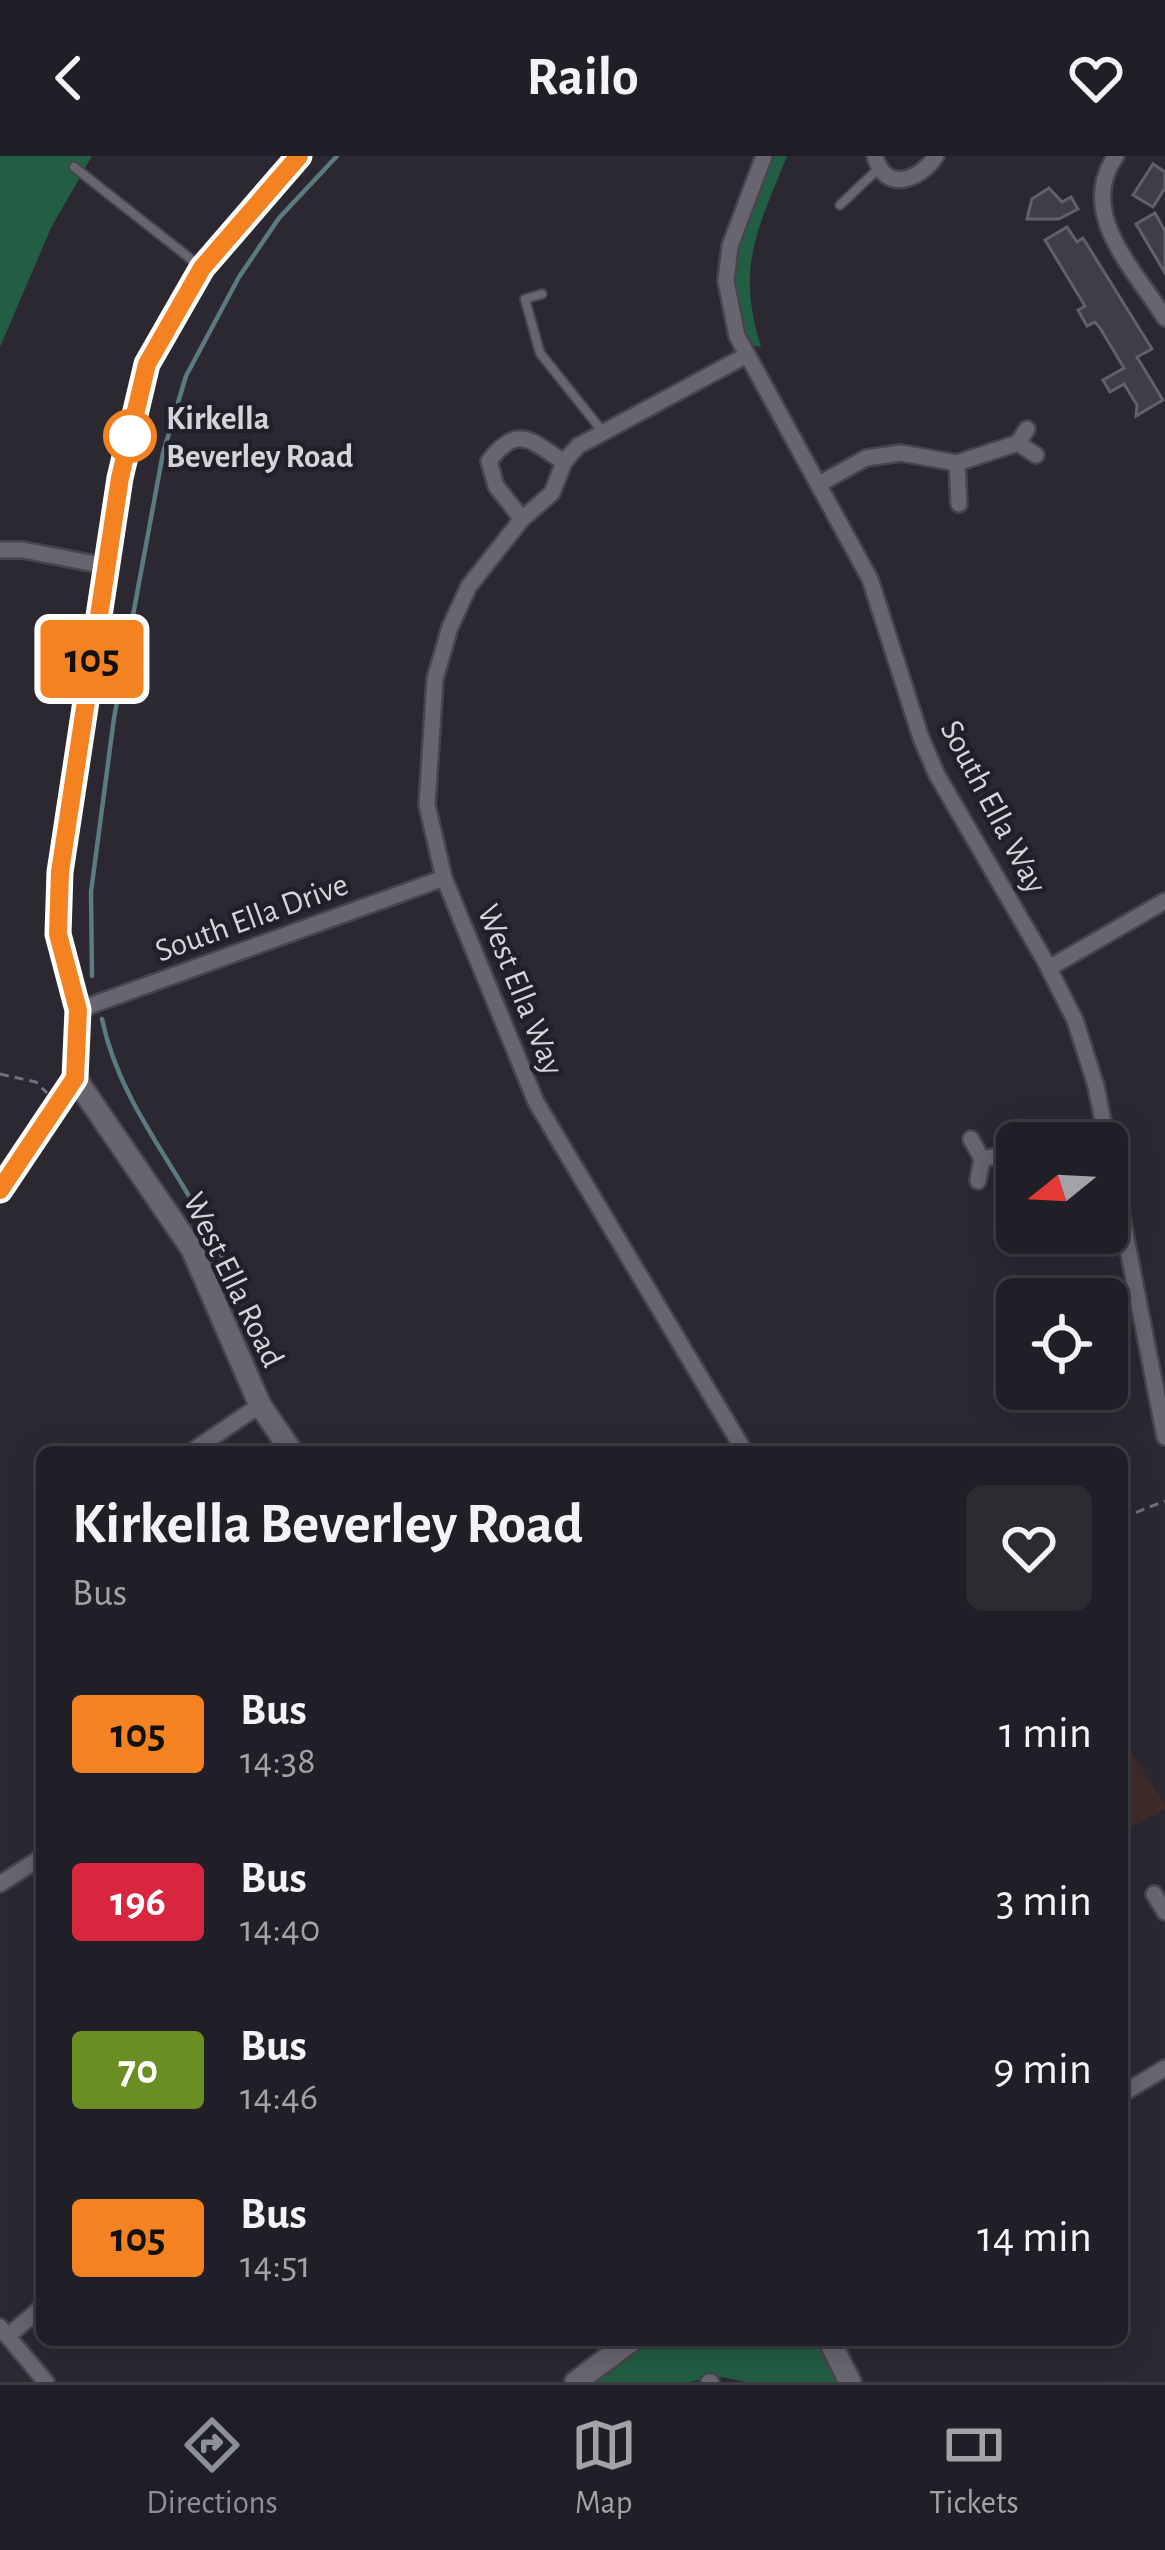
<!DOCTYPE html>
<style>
:root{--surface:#201e26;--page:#2d2b32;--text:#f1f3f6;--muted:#a2a2a7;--line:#3d3c43;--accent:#8c9099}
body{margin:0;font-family:"Alegreya Sans",sans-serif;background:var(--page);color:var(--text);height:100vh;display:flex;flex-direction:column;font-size:45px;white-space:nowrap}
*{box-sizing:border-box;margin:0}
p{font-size:39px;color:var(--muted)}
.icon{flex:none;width:66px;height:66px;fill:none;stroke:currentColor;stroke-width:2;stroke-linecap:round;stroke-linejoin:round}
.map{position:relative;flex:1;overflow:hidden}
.side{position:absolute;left:36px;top:1290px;width:1092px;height:900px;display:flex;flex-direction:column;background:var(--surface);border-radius:18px;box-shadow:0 6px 30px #0003,0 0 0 3px var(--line)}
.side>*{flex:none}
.badge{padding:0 24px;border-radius:9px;font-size:42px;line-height:78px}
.needle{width:78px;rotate:252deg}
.buttons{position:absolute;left:996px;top:966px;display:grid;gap:24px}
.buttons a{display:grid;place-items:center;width:132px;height:132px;border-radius:18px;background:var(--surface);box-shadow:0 6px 30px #0003,0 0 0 3px var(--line);font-size:60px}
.map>.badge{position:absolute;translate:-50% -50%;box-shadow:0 0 0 6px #fff}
.round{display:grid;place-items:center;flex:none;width:126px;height:126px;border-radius:18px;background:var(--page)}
.overview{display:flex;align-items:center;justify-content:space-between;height:204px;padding:0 36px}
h1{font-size:57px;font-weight:700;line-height:90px}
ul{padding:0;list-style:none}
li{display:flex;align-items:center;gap:36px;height:168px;padding:0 36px}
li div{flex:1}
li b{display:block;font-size:45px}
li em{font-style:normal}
li .badge{min-width:132px;font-weight:700;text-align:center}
header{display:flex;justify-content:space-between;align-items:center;height:156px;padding:0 36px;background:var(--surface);font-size:54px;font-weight:700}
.tab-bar{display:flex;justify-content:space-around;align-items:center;height:168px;border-top:3px solid var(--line);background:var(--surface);font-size:33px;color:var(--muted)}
.tab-bar a{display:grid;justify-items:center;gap:6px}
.tab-bar .selected{color:var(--accent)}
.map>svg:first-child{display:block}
.education{fill:#3f2c29}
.green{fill:#225e43}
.forest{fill:#215d42}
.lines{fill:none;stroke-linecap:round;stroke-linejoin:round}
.stream{stroke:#5b7a81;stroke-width:4.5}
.building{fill:#3f3d47;stroke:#63606c;stroke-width:3}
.lane-casing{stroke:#46444c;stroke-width:12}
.street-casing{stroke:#46444c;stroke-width:20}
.secondary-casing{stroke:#46444c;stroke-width:26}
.path{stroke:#726f78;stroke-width:3;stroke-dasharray:9 6;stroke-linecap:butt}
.lane{stroke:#686571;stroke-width:8}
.street{stroke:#686571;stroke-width:15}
.secondary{stroke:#686571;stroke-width:21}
.line-casing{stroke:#fff;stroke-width:27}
.line{stroke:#f58220;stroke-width:18}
.stop-dot{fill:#fff;stroke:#f58220;stroke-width:6}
.labels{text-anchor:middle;stroke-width:9;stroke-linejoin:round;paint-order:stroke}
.stop-label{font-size:33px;font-weight:bold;fill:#d6d4db;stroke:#211f28;text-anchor:start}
.street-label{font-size:33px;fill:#d6d4db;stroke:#211f28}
</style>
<header><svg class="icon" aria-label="back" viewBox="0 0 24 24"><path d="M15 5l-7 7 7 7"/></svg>Railo<svg class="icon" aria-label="heart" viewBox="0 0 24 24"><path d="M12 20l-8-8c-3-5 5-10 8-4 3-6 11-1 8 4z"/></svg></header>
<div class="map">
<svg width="1165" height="2226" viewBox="0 0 1165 2226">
<rect width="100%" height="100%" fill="#2b2832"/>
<!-- education -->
<path class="education" d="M 1122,1582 L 1165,1648 L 1165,1653 L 1122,1676 Z"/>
<!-- green -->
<path class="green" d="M 0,0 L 92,0 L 51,72 L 0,191 Z
M 770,0 L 787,0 C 757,75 736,110 761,191 L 746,188 C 719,108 740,74 770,0 Z"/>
<!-- forest -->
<path class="forest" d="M 653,2184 L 820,2184 L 840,2226 L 746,2226 L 716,2220 L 690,2226 L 597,2226 Z"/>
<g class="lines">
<!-- stream -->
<path class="stream" d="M 92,820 L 91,736 L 114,562 L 163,297 L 186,220 L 239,121 L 279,62 L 337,0
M 102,863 C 115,926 150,976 183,1030 C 204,1065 223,1101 242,1137"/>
</g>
<!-- building -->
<path class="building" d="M 1153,8 L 1165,16 L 1165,32 L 1153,51 L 1133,39 Z
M 1049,32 L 1062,46 L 1071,41 L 1078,53 L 1059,63 L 1027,63 L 1032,43 Z
M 1155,57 L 1165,75 L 1165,117 L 1136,68 Z
M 1067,71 L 1077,86 L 1083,82 L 1152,193 L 1137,201 L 1163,244 L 1136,260 L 1137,249 L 1124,228 L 1110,236 L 1103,224 L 1124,212 L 1100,172 L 1095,166 L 1087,170 L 1078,154 L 1085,150 L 1045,84 Z"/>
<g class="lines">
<defs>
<path id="lane" d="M 74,11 L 201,111
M 840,49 L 878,13
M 542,138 L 525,143 L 540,197 L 603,276"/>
<path id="street" d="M 764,0 L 730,90 L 726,125 L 737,180 L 870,423 L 921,582 L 937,619 L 1044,803 L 1075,864 L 1096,930 L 1165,1281
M 875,0 C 885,38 920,24 936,0
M 1116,0 C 1076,56 1134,113 1165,162
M 1027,273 L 1018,287 L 1036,299
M 957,307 L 959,348
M 819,328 L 866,302 L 901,297 L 957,307 L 1018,287
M 522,363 L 496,330 L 489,305 C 518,267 531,285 564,306
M 0,394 L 23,394 L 106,410
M 1049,812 L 1165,745
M 78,854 L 444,722
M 971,983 L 982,1003 L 978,1025
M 1061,987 L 1106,978
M 982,1003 L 1017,996
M 0,1034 L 75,922
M 191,1296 L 260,1249
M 745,1296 L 536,946 L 444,722 L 427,649 L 435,523 L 450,471 L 469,430 L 522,363 L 552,337 L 564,306 L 578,290 L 745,200
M 0,1728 L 42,1701
M 1154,1738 L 1165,1756
M 1122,1938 L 1165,1912
M 0,2171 L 46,2226
M 8,2180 L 42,2151
M 709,2226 L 711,2226"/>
<path id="secondary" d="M 292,1296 L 260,1249 L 192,1093 L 75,922 L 78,854 L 58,778 L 60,716 L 106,410 L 120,322 L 147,208 L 203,112 L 299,0
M 829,2184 L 850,2226
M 576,2226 L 632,2184"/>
</defs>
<!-- lane casing -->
<use href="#lane" class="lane-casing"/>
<!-- street casing -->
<use href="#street" class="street-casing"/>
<!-- secondary casing -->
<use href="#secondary" class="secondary-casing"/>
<!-- path -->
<path class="path" d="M 0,918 L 36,926 L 47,937
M 1122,1362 L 1165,1345"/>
<!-- lane -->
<use href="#lane" class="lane"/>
<!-- street -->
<use href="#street" class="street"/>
<!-- secondary -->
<use href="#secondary" class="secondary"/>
</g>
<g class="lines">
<defs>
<path id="line" d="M 0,1034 L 75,922 L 78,854 L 58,778 L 60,716 L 120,322 L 147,208 L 202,112 L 299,0"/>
</defs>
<!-- line casing -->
<use href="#line" class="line-casing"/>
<!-- line -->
<use href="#line" class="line"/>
</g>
<!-- markers -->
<circle class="stop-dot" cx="130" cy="280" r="24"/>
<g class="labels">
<!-- stop labels -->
<g class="stop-label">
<text x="166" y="273">Kirkella<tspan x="166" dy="38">Beverley Road</tspan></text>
</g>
<!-- street labels -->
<g class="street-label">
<text transform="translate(995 650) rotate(62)" y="12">South Ella Way</text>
<text transform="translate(251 760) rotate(-20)" y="12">South Ella Drive</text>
<text transform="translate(522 833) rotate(68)" y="12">West Ella Way</text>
<text transform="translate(235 1123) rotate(64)" y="12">West Ella Road</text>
</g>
</g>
</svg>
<div class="buttons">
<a><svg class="needle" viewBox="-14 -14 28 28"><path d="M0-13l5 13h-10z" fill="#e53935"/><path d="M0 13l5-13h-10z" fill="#a2a2a7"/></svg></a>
<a><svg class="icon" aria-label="locate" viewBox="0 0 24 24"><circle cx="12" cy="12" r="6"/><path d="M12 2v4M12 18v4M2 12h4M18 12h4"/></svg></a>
</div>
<b class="badge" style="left:92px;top:503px;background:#f58220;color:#111">105</b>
<section class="side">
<div class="overview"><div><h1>Kirkella Beverley Road</h1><p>Bus</p></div><a class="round"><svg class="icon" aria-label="heart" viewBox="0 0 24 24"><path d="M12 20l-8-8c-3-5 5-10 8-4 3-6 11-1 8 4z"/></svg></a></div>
<ul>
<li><span class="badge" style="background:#f58220;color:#111">105</span><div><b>Bus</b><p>14:38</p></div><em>1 min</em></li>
<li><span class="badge" style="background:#d7263d;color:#fff">196</span><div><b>Bus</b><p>14:40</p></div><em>3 min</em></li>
<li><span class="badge" style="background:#6b8e23;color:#fff">70</span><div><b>Bus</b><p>14:46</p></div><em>9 min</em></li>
<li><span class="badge" style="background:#f58220;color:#111">105</span><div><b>Bus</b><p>14:51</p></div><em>14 min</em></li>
</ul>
</section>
</div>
<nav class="tab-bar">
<a class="selected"><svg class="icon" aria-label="directions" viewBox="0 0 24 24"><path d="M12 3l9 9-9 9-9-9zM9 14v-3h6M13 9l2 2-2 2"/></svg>Directions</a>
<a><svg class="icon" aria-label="map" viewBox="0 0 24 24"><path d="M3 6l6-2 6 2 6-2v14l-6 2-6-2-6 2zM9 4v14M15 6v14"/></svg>Map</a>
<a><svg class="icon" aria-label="tickets" viewBox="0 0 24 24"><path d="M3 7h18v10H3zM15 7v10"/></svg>Tickets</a>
</nav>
